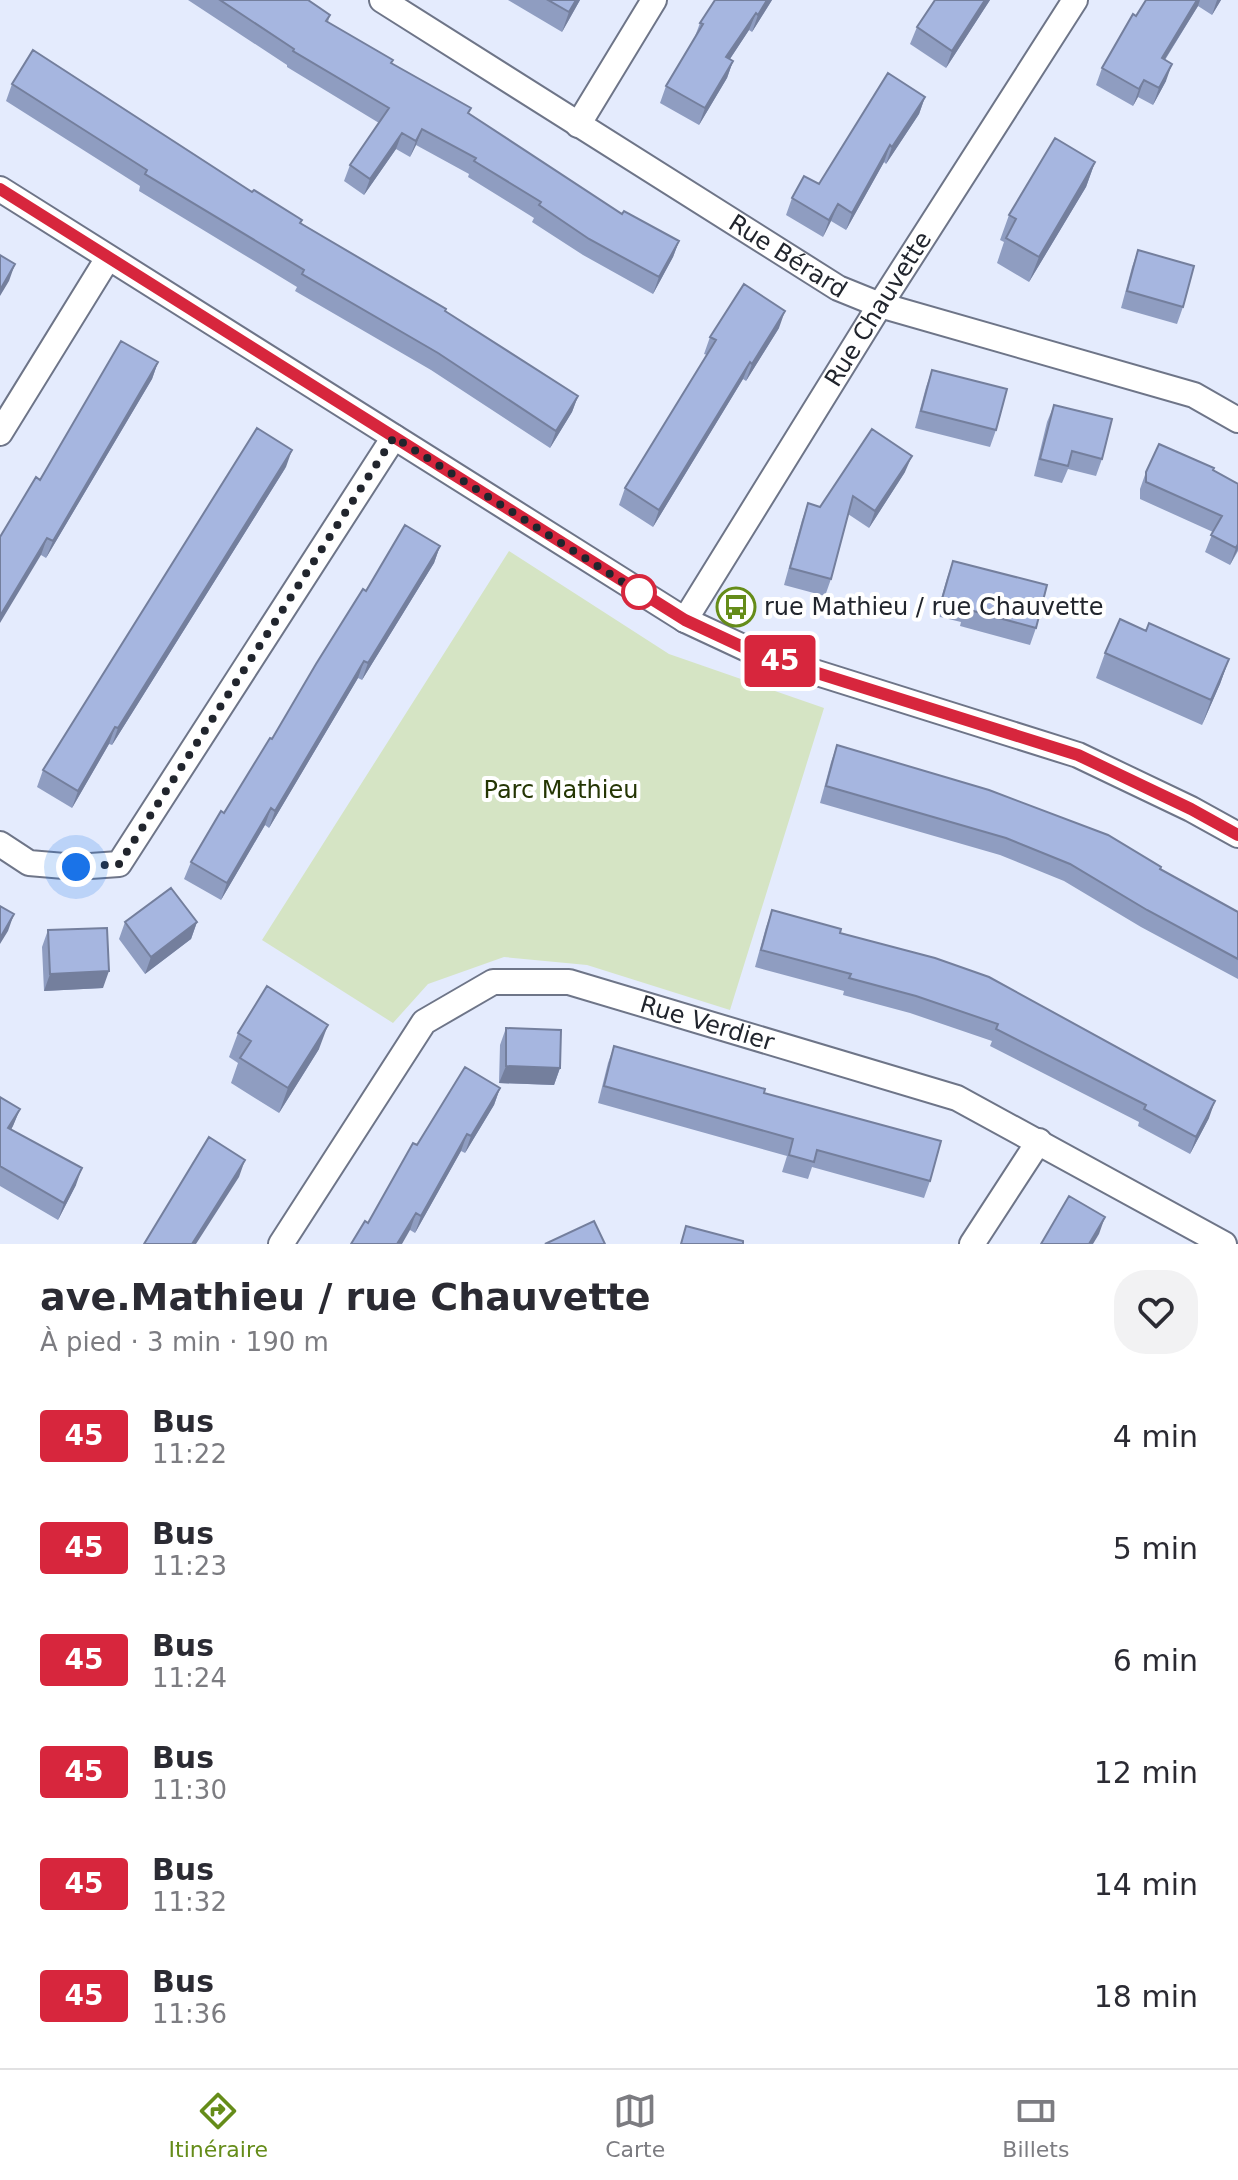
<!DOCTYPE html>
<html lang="fr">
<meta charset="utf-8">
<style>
:root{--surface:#fff;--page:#f2f2f3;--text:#2b2b33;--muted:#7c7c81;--line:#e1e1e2;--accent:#658c19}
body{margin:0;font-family:"DejaVu Sans",sans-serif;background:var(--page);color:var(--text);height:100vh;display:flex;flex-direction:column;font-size:30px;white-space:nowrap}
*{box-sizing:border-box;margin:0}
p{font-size:26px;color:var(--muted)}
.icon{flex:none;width:44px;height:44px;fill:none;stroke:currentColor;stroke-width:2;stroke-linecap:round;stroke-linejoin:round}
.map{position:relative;height:1244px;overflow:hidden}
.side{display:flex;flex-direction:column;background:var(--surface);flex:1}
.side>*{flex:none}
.badge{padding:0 16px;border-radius:6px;font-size:28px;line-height:52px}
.you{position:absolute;width:40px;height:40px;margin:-20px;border:6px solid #fff;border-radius:50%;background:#1a73e8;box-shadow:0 0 0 12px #1a73e833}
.map>.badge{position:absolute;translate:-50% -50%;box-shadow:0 0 0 4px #fff}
.round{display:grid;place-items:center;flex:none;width:84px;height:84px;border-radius:32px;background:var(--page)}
.head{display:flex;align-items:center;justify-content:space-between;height:136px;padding:0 40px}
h1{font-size:38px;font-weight:700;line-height:60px}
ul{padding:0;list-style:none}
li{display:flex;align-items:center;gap:24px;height:112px;padding:0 40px}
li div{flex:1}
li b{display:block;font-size:30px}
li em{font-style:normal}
li .badge{min-width:88px;font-weight:700;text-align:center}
.dock{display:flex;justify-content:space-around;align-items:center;height:112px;border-top:2px solid var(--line);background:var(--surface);font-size:22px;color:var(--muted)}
.dock a{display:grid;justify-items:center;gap:4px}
.dock .on{color:var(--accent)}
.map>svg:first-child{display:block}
.green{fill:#d5e4c4}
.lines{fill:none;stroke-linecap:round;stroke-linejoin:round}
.street-casing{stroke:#6e7588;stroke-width:28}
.street{stroke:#fff;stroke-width:24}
.wall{fill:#8f9dc1}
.shaded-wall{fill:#747f9d}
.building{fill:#a6b6e0;stroke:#747f9d;stroke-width:2}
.line-casing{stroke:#fff;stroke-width:18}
.line{stroke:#d7263d;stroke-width:12}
.walk{stroke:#21252d;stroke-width:8;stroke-dasharray:0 14.4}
.stop-dot{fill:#fff;stroke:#d7263d;stroke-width:4}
.labels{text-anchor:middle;stroke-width:8;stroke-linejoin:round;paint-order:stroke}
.street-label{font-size:24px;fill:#21252d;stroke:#fff}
.poi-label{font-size:24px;fill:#21252d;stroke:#fff;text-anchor:start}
.park-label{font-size:24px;fill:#243503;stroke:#fff}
</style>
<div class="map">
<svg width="1238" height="1244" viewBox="0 0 1238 1244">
<rect width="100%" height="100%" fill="#e4ebfd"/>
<!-- green -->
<path class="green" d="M 509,551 L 669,654 L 824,708 L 730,1010 L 587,965 L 504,957 L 428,984 L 393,1023 L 262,940 Z"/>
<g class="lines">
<defs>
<g id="street">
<path id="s1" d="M 382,0 L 838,288 L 880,305 L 1194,395 L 1238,420"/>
<path d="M 578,125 L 654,0"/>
<path d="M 0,189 L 685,620 L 760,655 L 1078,755 L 1191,809 L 1238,835"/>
<path d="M 0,433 L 108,258"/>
<path id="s2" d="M 685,620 L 880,305 L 1075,0"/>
<path d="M 0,844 L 29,863 L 76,867 L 119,864 L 394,437"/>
<path id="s3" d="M 281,1244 L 424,1022 L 493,982 L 569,982 L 957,1098 L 1224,1244"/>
<path d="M 972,1244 L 1039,1141"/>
</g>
</defs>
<!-- street casing -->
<use href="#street" class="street-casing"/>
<!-- street -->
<use href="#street" class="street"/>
</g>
<!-- wall -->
<path class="wall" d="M 188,0 L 308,0 L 330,15 L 328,22 L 622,214 L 679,241 L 673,257 L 653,294 L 583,255 L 532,222 L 534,218 L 468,177 L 469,174 L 416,145 L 410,157 L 396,149 L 364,195 L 344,181 L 350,165 L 379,123 L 287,67 L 287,65 Z
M 508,0 L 580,0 L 562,32 Z
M 715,0 L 772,0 L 752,32 L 749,30 L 730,59 L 733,61 L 727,78 L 699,125 L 660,103 L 666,86 L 694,39 L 700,23 Z
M 935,0 L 990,0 L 946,68 L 910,44 L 917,27 Z
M 1146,0 L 1221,0 L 1212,15 L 1198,6 L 1165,60 L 1166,81 L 1153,105 L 1138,97 L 1133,106 L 1096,85 L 1102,68 Z
M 12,84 L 252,192 L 302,220 L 301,223 L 445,311 L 578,396 L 572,412 L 550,448 L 431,370 L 295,291 L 297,287 L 139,191 L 140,186 L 6,101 Z
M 925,97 L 919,114 L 886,164 L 884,162 L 846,230 L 831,221 L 823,237 L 786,215 L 792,198 L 819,184 Z
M 1095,162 L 1086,187 L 1029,282 L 997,263 L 1004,242 L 1000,240 L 1009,215 Z
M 1138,250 L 1183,307 L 1177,324 L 1121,308 L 1132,267 Z
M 779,328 L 746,381 L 743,379 L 653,527 L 619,505 L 625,488 L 707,355 L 704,354 L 710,337 Z
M 158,362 L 152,379 L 46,558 L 41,555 L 40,480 Z
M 932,370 L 996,430 L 990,447 L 915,428 L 926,387 Z
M 1054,405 L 1102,459 L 1096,476 L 1068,469 L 1062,483 L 1034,476 L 1047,422 Z
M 286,467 L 112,745 L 109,744 L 72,808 L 37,787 L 43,770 Z
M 1213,470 L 1238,484 L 1238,551 L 1230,565 L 1205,552 L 1213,532 L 1140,499 L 1140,489 L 1146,472 Z
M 905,472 L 869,528 L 848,514 L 831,579 L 825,596 L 784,585 L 802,520 L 808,503 L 820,507 Z
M 440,546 L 434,563 L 362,680 L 358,678 L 269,828 L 265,825 L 221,900 L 184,879 L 191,862 L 272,739 L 366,591 Z
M 953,561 L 1036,628 L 1030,645 L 960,626 L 961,622 L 936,616 L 947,578 Z
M 1146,631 L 1229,659 L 1220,684 L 1202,725 L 1096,678 L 1105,653 Z
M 837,745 L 1160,870 L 1238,912 L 1238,979 L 1141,927 L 1064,881 L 1000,855 L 820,803 L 831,762 Z
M 772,910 L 840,933 L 1209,1118 L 1190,1154 L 1138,1126 L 1139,1122 L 990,1046 L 992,1041 L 910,1013 L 843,995 L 844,991 L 755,967 L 766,927 Z
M 125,922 L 197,922 L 191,939 L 145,974 L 119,939 Z
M 48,930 L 103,988 L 44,991 L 42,947 Z
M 506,1028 L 560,1068 L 554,1085 L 499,1083 L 500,1045 Z
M 238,1033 L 319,1049 L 279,1113 L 231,1083 L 238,1063 L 229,1057 Z
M 614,1046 L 764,1093 L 930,1181 L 924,1198 L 812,1167 L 808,1179 L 782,1172 L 787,1156 L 598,1103 L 608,1063 Z
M 500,1088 L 494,1105 L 465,1153 L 461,1151 L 415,1233 L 410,1230 L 368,1223 L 417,1145 Z
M 0,1097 L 20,1109 L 11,1130 L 76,1185 L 58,1220 L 0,1186 Z"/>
<!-- shaded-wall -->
<path class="shaded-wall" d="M 576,0 L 580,0 L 562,32 L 569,12 Z
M 767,0 L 772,0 L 752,32 L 758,15 Z
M 985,0 L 990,0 L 946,68 L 952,51 Z
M 1197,0 L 1200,0 L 1198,6 L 1155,75 L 1162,58 Z
M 1217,0 L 1221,0 L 1212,15 Z
M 756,13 L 749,30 L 720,74 L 726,57 Z
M 733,61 L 727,78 L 699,125 L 705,108 Z
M 1172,64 L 1166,81 L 1153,105 L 1159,88 Z
M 1144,80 L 1138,97 L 1133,106 L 1139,89 Z
M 925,97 L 919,114 L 886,164 L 892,147 Z
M 422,129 L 416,145 L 410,157 L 416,141 Z
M 402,133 L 396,149 L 364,195 L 370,179 Z
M 890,145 L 884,162 L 846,230 L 852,213 Z
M 1095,162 L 1086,187 L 1029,282 L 1039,257 Z
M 838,204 L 831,221 L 823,237 L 829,220 Z
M 679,241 L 673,257 L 653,294 L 659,277 Z
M 15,264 L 9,281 L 0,296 L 0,290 Z
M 785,311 L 779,328 L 746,381 L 752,364 Z
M 158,362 L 152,379 L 46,558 L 53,541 Z
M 750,362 L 743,379 L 653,527 L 659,510 Z
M 578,396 L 572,412 L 550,448 L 556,431 Z
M 292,450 L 286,467 L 112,745 L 118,728 Z
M 912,456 L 905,472 L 869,528 L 875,511 Z
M 47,538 L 41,555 L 0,623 L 0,616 Z
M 1238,544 L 1238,549 L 1230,565 L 1236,548 Z
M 440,546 L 434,563 L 362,680 L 368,663 Z
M 1229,659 L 1220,684 L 1202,725 L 1211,700 Z
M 364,661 L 358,678 L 269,828 L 275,811 Z
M 115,727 L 109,744 L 72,808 L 78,791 Z
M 271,808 L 265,825 L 221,900 L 227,883 Z
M 14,914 L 8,931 L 0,944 L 0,938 Z
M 197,922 L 191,939 L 145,974 L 151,957 Z
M 109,971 L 103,988 L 44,991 L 50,974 Z
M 328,1025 L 319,1049 L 279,1113 L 288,1088 Z
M 506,1066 L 560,1068 L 554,1085 L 499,1083 Z
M 500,1088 L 494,1105 L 465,1153 L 471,1136 Z
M 1215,1101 L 1209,1118 L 1190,1154 L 1196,1137 Z
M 20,1109 L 13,1126 L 2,1145 L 8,1128 Z
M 467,1134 L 461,1151 L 415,1233 L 421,1216 Z
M 245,1160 L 239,1177 L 196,1244 L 192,1244 Z
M 82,1168 L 76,1185 L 58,1220 L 64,1203 Z
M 416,1213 L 410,1230 L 402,1244 L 397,1244 Z
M 1105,1217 L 1099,1234 L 1093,1244 L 1089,1244 Z"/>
<!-- building -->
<path class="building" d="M 220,0 L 308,0 L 330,15 L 326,21 L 393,60 L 391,63 L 471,108 L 468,113 L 622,214 L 624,211 L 679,241 L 659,277 L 589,239 L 539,205 L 541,202 L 474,161 L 476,158 L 422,129 L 416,141 L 402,133 L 370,179 L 350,165 L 389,108 L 293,51 L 294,49 Z
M 548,0 L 576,0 L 569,12 Z
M 715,0 L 767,0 L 758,15 L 756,13 L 726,57 L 733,61 L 705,108 L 666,86 L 703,24 L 700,23 Z
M 935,0 L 985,0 L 952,51 L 917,27 Z
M 1146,0 L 1197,0 L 1162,58 L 1172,64 L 1159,88 L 1144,80 L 1139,89 L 1102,68 L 1133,14 L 1136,16 Z
M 33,50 L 252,192 L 254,190 L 302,220 L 300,223 L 446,309 L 445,311 L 578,396 L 556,431 L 438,353 L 302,274 L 304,270 L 145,174 L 147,170 L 12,84 Z
M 888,73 L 925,97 L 892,147 L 890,145 L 852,213 L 838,204 L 829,220 L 792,198 L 804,176 L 819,184 Z
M 1055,138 L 1095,162 L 1039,257 L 1006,238 L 1016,219 L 1009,215 Z
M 1138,250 L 1194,266 L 1183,307 L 1127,291 Z
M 0,255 L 15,264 L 0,290 Z
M 744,284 L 785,311 L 752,364 L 750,362 L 659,510 L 625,488 L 716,340 L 710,337 Z
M 121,341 L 158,362 L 53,541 L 47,538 L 0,616 L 0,537 L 36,477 L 40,480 Z
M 932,370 L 1007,389 L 996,430 L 921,411 Z
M 1054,405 L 1112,419 L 1102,459 L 1072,451 L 1068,466 L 1040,459 Z
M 257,428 L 292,450 L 118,728 L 115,727 L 78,791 L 43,770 Z
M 872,429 L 912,456 L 875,511 L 853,496 L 831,579 L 790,568 L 808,503 L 820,507 Z
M 1159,444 L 1214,468 L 1213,470 L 1238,484 L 1238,544 L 1236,548 L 1211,535 L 1222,516 L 1146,482 L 1146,472 Z
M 405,525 L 440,546 L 368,663 L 364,661 L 275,811 L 271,808 L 227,883 L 191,862 L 221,811 L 224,813 L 270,738 L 272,739 L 316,664 L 363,589 L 366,591 Z
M 953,561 L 1047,585 L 1036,628 L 966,609 L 967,605 L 942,599 Z
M 1120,619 L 1146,631 L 1149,623 L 1229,659 L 1211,700 L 1105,653 Z
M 837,745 L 989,790 L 1108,835 L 1161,867 L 1160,869 L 1238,912 L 1238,959 L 1147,910 L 1070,864 L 1006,838 L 826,786 Z
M 171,888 L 197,922 L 151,957 L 125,922 Z
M 0,906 L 14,914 L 0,938 Z
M 772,910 L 841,929 L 840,933 L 935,958 L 989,977 L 1215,1101 L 1196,1137 L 1144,1109 L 1146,1105 L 996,1029 L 998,1024 L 916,996 L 849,978 L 851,974 L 761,950 Z
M 107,928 L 109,971 L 50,974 L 48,930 Z
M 267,986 L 328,1025 L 288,1088 L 240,1058 L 251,1041 L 238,1033 Z
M 506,1028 L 561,1030 L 560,1068 L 506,1066 Z
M 614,1046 L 765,1089 L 764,1093 L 941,1141 L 930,1181 L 817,1150 L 814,1162 L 789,1155 L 793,1139 L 604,1086 Z
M 465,1067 L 500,1088 L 471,1136 L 467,1134 L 421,1216 L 416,1213 L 397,1244 L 351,1244 L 365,1221 L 368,1223 L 413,1143 L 417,1145 Z
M 0,1097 L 20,1109 L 8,1128 L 82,1168 L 64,1203 L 0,1166 Z
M 209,1137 L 245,1160 L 192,1244 L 144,1244 Z
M 1069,1196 L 1105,1217 L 1089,1244 L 1041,1244 Z
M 594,1221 L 605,1244 L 545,1244 Z
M 686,1226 L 743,1241 L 743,1244 L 681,1244 Z"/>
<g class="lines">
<defs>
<path id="line" d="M 0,189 L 685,620 L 760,655 L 1078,755 L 1191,809 L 1238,835"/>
</defs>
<!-- line casing -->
<use href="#line" class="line-casing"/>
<!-- line -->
<use href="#line" class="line"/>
<!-- walk -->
<path class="walk" d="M 76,867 L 119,864 L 394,437 L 651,600 L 639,592"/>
</g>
<!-- icons -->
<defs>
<symbol id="bus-ring" viewBox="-11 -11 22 22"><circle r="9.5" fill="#fff" stroke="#658c19" stroke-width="1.5"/><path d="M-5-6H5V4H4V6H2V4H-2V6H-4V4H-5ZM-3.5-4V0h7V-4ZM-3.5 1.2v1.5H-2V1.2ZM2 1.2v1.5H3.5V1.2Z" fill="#658c19"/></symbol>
</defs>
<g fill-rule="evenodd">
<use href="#bus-ring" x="714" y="585" width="44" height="44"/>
</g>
<!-- markers -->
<circle class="stop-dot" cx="639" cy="592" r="16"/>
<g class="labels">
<!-- street labels -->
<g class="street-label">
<text dy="8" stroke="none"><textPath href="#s1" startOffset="480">Rue Bérard</textPath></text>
<text dy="8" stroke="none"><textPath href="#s2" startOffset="366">Rue Chauvette</textPath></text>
<text dy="8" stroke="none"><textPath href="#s3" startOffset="564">Rue Verdier</textPath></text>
</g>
<!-- poi labels -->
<g class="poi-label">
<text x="764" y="615">rue Mathieu / rue Chauvette</text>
</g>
<!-- park labels -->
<g class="park-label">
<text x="561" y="798">Parc Mathieu</text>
</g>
</g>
</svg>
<div class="you" style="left:76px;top:867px"></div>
<b class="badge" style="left:780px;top:661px;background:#d7263d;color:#fff">45</b>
</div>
<section class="side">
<div class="head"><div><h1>ave.Mathieu / rue Chauvette</h1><p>À pied · 3 min · 190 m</p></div><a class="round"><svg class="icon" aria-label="heart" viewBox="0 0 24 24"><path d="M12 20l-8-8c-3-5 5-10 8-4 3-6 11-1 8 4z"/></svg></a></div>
<ul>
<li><span class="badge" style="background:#d7263d;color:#fff">45</span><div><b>Bus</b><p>11:22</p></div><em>4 min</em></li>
<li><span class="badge" style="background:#d7263d;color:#fff">45</span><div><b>Bus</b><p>11:23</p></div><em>5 min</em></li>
<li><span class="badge" style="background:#d7263d;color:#fff">45</span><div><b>Bus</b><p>11:24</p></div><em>6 min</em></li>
<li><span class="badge" style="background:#d7263d;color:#fff">45</span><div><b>Bus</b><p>11:30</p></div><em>12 min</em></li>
<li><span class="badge" style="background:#d7263d;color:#fff">45</span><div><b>Bus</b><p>11:32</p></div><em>14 min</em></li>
<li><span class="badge" style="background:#d7263d;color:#fff">45</span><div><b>Bus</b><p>11:36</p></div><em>18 min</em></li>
</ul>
</section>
<nav class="dock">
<a class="on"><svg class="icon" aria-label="directions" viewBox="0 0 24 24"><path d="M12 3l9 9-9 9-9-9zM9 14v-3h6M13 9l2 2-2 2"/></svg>Itinéraire</a>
<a><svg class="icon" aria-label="map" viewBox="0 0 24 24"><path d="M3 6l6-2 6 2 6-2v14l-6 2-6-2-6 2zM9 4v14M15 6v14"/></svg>Carte</a>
<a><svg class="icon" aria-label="tickets" viewBox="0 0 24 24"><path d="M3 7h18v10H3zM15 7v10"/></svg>Billets</a>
</nav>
